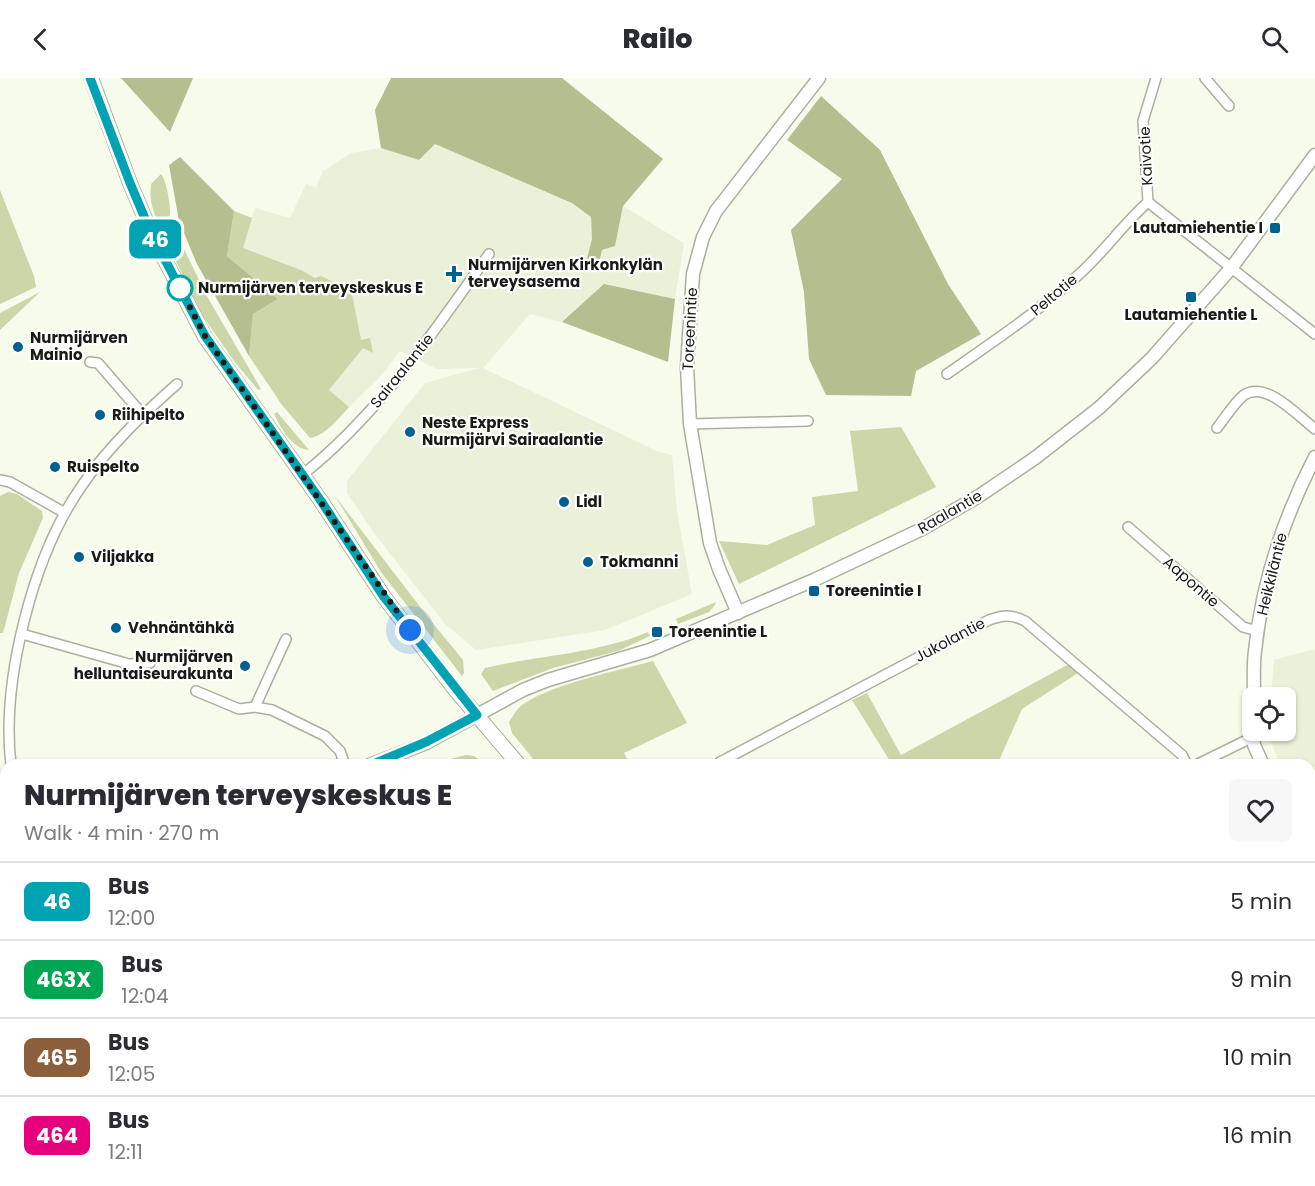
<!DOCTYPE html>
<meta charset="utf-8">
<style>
:root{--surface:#fff;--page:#f7f7f7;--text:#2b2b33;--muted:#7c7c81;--line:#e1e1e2}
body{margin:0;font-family:Poppins,sans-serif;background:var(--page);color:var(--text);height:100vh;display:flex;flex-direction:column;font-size:22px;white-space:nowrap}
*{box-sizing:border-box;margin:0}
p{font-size:20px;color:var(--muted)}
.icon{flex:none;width:33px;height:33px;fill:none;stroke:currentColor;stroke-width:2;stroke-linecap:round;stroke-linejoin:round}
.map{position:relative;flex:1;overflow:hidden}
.panel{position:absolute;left:0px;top:681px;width:1316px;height:428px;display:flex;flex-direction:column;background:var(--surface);border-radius:18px 18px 0 0;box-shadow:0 2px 4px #0004}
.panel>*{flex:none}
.badge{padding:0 12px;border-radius:9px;font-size:21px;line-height:39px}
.tools{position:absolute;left:1242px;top:609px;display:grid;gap:12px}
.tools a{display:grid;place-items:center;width:54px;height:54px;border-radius:9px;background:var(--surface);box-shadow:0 2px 4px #0004;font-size:30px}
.you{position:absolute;width:30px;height:30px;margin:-15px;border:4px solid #fff;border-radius:50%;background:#1a73e8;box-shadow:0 0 0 9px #1a73e833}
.map>.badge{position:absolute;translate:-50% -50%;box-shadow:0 0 0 3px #fff}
.round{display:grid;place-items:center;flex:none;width:63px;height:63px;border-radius:9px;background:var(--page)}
.headline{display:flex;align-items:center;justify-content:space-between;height:102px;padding:0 24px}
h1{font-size:28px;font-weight:800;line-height:45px}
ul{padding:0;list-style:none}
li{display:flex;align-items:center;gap:18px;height:78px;padding:0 24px;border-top:2px solid var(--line)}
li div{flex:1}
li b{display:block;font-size:22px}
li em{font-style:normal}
li .badge{min-width:66px;font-weight:700;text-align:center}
header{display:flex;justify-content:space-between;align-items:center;height:78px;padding:0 24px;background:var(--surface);font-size:27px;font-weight:800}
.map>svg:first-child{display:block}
.built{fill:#ebf0d9}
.green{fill:#ccd6a9}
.forest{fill:#b4be8f}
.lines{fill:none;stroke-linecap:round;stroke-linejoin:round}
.minor-casing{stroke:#acafa1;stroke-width:12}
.tertiary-casing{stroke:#acafa1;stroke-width:15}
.secondary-casing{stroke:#acafa1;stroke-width:16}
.minor{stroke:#fff;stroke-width:9}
.tertiary{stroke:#fff;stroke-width:12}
.secondary{stroke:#fff;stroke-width:14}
.line-casing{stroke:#fff;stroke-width:14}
.line{stroke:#00a3b4;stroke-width:9}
.walk{stroke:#191b15;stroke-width:6;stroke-dasharray:0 10.8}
.poi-dot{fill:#006190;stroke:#fff;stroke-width:2}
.stop-dot{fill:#fff;stroke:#00a3b4;stroke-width:3}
.labels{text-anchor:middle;stroke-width:4.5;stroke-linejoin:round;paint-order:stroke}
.street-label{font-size:15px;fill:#191b15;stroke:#fff}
.poi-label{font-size:15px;font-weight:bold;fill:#191b15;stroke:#fff;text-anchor:start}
.stop-label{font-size:15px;font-weight:bold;fill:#191b15;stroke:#fff;text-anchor:start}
</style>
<header><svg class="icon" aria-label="back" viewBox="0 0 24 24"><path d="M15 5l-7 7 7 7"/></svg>Railo<svg class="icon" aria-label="search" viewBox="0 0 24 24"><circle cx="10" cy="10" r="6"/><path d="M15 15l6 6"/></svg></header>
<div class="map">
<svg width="1315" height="1108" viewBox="0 0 1315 1108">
<rect width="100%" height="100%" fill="#f7fbeb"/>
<!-- built -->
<path class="built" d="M 435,66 L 572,125 L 591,139 L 592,161 L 586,184 L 598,189 L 602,172 L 615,168 L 623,128 L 684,165 L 675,221 L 604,207 L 562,244 L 530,236 L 483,290 L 657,373 L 672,377 L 677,433 L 692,516 L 605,552 L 476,572 L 445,546 L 374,455 L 347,415 L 347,403 L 425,305 L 479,290 L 437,291 L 400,273 L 379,300 L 349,329 L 326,312 L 345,217 L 301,192 L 242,170 L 255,130 L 290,140 L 306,106 L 316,110 L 323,93 L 351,75 L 381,70 L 419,82 Z
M 1314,571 L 1315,573 L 1315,763 L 1310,752 L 1310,687 L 1280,687 L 1269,658 L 1269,653 L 1286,652 L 1286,620 L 1271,619 L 1274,582 Z
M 170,1102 L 820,1102 L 825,1108 L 166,1108 Z
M 1093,1102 L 1193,1103 L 1196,1108 L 1082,1108 Z"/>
<!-- green -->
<path class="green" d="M 161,96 C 166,101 171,128 170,136 C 170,139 168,143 167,146 L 160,149 C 153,133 149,123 151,106 Z
M 0,112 L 34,198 L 36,209 L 0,226 Z
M 234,133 L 252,140 L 243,170 L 301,192 L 315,200 L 321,198 L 347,211 L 352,203 L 359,208 L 361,213 L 352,216 L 361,262 L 370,260 L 373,275 L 363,270 L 329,312 L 349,329 C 339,340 325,358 310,360 L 282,327 L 249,278 L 253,236 L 278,221 L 227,178 Z
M 169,153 L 176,155 L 208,220 L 261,311 L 258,312 L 234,283 L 200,234 L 163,156 Z
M 40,214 L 0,252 L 0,235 Z
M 277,334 L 309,372 C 292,371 281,350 274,336 Z
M 901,349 L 936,409 L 739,506 L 719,463 L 767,467 L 815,447 L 812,419 L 858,413 L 850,353 Z
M 8,414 L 17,416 L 42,433 L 43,440 L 19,495 L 3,555 L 0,555 L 0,418 Z
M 335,418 L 431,543 L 463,582 L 464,595 L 462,598 L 381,494 Z
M 716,524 L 715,527 L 709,534 L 678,546 L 676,541 Z
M 648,554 L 650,558 L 618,573 L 553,590 L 493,613 L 481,596 L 485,590 C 539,577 597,576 648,554 Z
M 653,583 L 687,645 L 624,675 L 630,687 L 538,687 L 512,655 L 509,644 C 512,640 514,635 517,632 C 537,609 621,592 653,583 Z
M 1069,586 L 1078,595 L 1022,631 L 997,687 L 883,687 L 890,683 L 852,622 L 867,615 L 901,677 Z
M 466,677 L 474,678 L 486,687 L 427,687 Z"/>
<!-- forest -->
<path class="forest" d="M 121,0 L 193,0 L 170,54 Z
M 391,0 L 562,0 L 663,81 L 623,128 L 615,168 L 602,172 L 598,189 L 586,184 L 592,161 L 591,139 L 572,125 L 435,66 L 419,82 L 381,70 L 375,32 Z
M 821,18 L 880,72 L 948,206 L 981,256 L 916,293 L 911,318 L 826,317 L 809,281 L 804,214 L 791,152 L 842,101 L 787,62 Z
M 180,79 L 234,133 L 227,178 L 278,221 L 253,236 L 249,278 L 197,186 L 179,143 L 169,87 Z
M 604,206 L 675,221 L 668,284 L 562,244 Z"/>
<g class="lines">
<defs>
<path id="minor" d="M 1156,0 L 1143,43 L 1148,124 L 1315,256
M 1205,0 L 1229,28
M 90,284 L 98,285 L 143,337
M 947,296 C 991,265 1035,236 1075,200 C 1102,177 1122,147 1148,124
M 690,346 L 808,343
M 1217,350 C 1225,340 1234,325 1244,317 C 1266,302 1298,338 1315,351
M 301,398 C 378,337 433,255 489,176
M 0,402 L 10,404 L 65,435
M 1128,449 L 1243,549 L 1258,553
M 22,556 L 129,586 L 150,585
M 196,613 L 239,631 L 255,629 L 272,632 L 325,658 L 340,673 L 345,687
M 255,629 L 286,561
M 11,687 C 1,603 33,478 81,409 C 107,370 142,337 177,306
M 718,687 L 720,684 L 989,542 C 1003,537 1011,536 1025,543 L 1182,677 L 1187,687
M 1196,687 L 1253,659
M 0,1025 L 6,1017
M 1310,1079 L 1315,1075
M 411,1102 L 413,1108
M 623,1102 L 630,1108
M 1057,1102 L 1061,1108
M 267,1108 L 270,1102
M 1249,1108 L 1249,1102
M 1272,1108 L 1279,1102"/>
<path id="tertiary" d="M 738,535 L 719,491 L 710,465 L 690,346 L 687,289 L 693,196 L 703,159 L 716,133 L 819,0
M 1254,620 C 1254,604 1253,588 1255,573 C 1262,505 1284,439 1315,379
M 1253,652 L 1254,667 L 1263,687
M 370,687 L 426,665 L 523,612 L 548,602 L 650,572 L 814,502 L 922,451 L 979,418 L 1035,380 L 1099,330 L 1152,280 L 1232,189 L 1315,77
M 1310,783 L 1315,793
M 0,816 L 6,814
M 0,830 L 6,827
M 0,1091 L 6,1091
M 87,1102 L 104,1108
M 427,1108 L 442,1102
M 473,1108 L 498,1102"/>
<path id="secondary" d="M 91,0 L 130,105 L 152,157 L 205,259 L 321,423 L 384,519 L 453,609 L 519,687
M 860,1102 L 865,1108"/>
</defs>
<!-- minor casing -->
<use href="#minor" class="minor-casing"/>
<!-- tertiary casing -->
<use href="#tertiary" class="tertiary-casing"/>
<!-- secondary casing -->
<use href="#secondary" class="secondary-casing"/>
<!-- minor -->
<use href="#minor" class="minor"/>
<!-- tertiary -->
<use href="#tertiary" class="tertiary"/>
<!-- secondary -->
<use href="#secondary" class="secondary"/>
</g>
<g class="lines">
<defs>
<path id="line" d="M 90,0 L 130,105 L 152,157 L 205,258 L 321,423 L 384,519 L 477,637 L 426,664 L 371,687"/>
</defs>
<!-- line casing -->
<use href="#line" class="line-casing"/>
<!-- line -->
<use href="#line" class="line"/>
<!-- walk -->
<path class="walk" d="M 180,210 L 205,258 L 410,552"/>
</g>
<!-- markers -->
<g class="poi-dot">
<rect x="1269" y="144" width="12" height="12" rx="3"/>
<path d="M451 187h6v6h6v6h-6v6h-6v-6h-6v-6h6z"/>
<rect x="1185" y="213" width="12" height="12" rx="3"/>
<circle cx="18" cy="269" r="6"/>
<circle cx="100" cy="337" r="6"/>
<circle cx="410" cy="354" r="6"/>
<circle cx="55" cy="389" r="6"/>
<circle cx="564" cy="424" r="6"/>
<circle cx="79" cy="479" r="6"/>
<circle cx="588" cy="484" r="6"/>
<rect x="808" y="507" width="12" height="12" rx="3"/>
<circle cx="116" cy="550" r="6"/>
<rect x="651" y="548" width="12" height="12" rx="3"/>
<circle cx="245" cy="588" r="6"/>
</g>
<circle class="stop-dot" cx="180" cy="210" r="12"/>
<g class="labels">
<!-- street labels -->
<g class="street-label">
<text transform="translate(1146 78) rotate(-93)" y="5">Kaivotie</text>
<text transform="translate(1054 217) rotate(-40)" y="5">Peltotie</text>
<text transform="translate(690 251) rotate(-87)" y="5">Toreenintie</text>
<text transform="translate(402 293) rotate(-51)" y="5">Sairaalantie</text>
<text transform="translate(950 434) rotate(-30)" y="5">Raalantie</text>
<text transform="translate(1272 496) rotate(-76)" y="5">Heikkiläntie</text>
<text transform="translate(1191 504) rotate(41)" y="5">Aapontie</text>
<text transform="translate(950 562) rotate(-28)" y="5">Jukolantie</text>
</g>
<!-- poi labels -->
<g class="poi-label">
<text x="1263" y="155" text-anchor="end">Lautamiehentie I</text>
<text x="468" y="192">Nurmijärven Kirkonkylän<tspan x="468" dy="17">terveysasema</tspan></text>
<text x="1191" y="242" text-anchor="middle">Lautamiehentie L</text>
<text x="30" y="265">Nurmijärven<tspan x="30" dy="17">Mainio</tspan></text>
<text x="112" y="342">Riihipelto</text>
<text x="422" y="350">Neste Express<tspan x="422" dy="17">Nurmijärvi Sairaalantie</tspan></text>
<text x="67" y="394">Ruispelto</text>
<text x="576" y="429">Lidl</text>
<text x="91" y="484">Viljakka</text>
<text x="600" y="489">Tokmanni</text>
<text x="826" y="518">Toreenintie I</text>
<text x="128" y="555">Vehnäntähkä</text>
<text x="669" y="559">Toreenintie L</text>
<text x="233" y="584" text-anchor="end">Nurmijärven<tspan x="233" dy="17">helluntaiseurakunta</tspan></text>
</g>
<!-- stop labels -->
<g class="stop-label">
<text x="198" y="215">Nurmijärven terveyskeskus E</text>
</g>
</g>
</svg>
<div class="tools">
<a><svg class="icon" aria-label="locate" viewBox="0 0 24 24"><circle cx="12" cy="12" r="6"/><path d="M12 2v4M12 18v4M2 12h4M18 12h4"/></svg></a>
</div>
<div class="you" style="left:410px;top:552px"></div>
<b class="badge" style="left:155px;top:161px;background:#00a3b4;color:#fff">46</b>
<section class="panel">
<div class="headline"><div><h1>Nurmijärven terveyskeskus E</h1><p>Walk · 4 min · 270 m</p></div><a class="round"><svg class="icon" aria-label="heart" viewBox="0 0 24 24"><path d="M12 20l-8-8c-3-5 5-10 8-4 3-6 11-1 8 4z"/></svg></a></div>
<ul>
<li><span class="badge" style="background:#00a3b4;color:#fff">46</span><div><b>Bus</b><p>12:00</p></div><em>5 min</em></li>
<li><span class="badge" style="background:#00a651;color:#fff">463X</span><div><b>Bus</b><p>12:04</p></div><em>9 min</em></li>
<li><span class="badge" style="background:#8b5e3c;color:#fff">465</span><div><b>Bus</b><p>12:05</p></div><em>10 min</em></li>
<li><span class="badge" style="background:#e6007e;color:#fff">464</span><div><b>Bus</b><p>12:11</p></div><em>16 min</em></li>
</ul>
</section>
</div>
